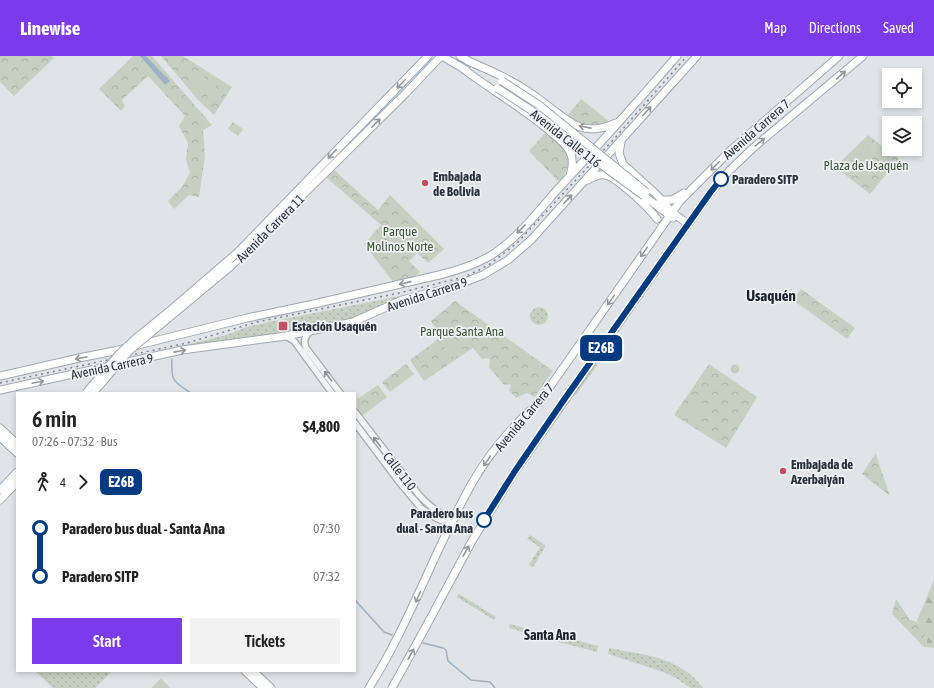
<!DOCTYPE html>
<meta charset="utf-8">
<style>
:root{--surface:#fff;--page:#f2f2f2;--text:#222;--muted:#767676;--accent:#7c3aed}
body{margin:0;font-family:"Asap Condensed",sans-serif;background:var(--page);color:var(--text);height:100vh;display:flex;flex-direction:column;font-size:15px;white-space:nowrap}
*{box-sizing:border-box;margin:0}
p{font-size:13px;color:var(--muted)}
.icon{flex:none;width:22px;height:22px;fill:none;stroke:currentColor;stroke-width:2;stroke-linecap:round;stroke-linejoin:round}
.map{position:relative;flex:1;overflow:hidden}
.drawer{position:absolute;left:16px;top:336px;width:340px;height:280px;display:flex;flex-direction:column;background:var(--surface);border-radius:0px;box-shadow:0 2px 6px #0003}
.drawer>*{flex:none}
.badge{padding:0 8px;border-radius:6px;font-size:14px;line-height:26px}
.controls{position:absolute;left:882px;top:12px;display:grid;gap:8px}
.controls a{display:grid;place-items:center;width:40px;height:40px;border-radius:0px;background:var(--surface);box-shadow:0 2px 6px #0003;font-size:20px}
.map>.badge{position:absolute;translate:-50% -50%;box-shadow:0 0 0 2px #fff}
.legs{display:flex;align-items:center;gap:6px;height:44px;padding:0 16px;font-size:13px}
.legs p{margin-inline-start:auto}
.head{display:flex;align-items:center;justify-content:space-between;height:68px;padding:0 16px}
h1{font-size:22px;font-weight:600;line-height:30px}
.cta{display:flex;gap:8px;margin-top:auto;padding:8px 16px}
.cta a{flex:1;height:46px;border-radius:0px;background:var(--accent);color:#fff;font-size:16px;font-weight:600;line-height:46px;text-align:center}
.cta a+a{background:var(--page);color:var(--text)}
ul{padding:0 16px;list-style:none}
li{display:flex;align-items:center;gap:14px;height:48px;font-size:15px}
li i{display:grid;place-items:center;width:6px;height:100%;margin:0 5px;background:currentColor}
li i::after{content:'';width:10px;height:10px;margin:-5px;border:3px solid;border-radius:50%;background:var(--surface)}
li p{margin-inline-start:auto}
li:first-child i{background:linear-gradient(#0000 50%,currentColor 0)}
li:last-child i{background:linear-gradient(currentColor 50%,#0000 0)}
header{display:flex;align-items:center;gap:24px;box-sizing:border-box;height:56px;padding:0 20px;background:var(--accent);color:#fff}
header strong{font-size:19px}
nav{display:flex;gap:22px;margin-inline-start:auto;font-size:14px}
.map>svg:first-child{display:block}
.grass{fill:url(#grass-dots)}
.forest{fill:url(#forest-firs)}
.park{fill:url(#park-crowns)}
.garden{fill:#c6d0c2}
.water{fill:#9fb1c4}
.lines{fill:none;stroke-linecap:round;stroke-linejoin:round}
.stream{stroke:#9fb1c4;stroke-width:1.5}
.minor-casing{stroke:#a6aab1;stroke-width:8}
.major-casing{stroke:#a1a8b2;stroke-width:9}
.minor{stroke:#f2f4f6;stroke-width:5.5}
.major{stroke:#fff;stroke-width:7}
.rail{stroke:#7b838f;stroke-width:1.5;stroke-dasharray:2 4;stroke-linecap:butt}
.major-bridge-casing{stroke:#a1a8b2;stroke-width:9;stroke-linecap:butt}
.major-bridge{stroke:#fff;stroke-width:7}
.oneway{stroke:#94989e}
.oneway2{stroke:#8e929a}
.line-1-casing{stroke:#fff;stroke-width:9}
.line-1{stroke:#003b80;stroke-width:6}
.stop-1-dot{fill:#fff;stroke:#003b80;stroke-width:2}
.poi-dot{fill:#c05263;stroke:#eff2f5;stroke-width:1.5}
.labels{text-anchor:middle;stroke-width:3.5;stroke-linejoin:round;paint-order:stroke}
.street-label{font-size:13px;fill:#2a313d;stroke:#eff2f5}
.park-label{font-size:13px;fill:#3f5739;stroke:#eff2f5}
.poi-label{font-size:13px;font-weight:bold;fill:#2a313d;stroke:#eff2f5;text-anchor:start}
.stop-label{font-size:13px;font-weight:bold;fill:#2a313d;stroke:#eff2f5;text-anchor:start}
.neighbourhood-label{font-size:14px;font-weight:bold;fill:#1c232e;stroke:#eff2f5}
.quarter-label{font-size:15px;font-weight:bold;fill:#1c232e;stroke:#eff2f5}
</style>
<header>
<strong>Linewise</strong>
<nav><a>Map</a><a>Directions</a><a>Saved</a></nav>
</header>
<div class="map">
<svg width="934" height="632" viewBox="0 0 934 632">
<defs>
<pattern id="grass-dots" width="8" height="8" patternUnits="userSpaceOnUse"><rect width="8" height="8" fill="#c6d0c2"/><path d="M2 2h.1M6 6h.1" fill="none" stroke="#aab3a8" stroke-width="1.8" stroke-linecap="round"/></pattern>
<pattern id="forest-firs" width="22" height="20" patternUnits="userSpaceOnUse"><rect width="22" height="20" fill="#c6d0c2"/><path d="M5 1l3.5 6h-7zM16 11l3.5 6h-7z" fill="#aab3a8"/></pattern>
<pattern id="park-crowns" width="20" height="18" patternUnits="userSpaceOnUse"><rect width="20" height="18" fill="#c6d0c2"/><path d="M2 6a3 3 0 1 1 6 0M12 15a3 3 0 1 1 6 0" fill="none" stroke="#aab3a8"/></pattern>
</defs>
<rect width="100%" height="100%" fill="#e0e3e7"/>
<!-- grass -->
<path class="grass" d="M 658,216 L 655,222 L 611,287 L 608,289 Z
M 405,239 C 389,246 373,257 355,262 C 298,278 237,284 177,291 L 226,279 L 247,271 L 269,266 Z
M530 260a9 9 0 1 1 18 0a9 9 0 1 1-18 0Z
M 600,305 L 576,339 L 572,340 L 595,306 Z
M 355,361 L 402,422 L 400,421 L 355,363 Z
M 530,479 L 545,489 L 545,491 L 533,511 L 529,509 L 540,491 L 527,483 Z
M 459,538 L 496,561 L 494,564 L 457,541 Z
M 510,568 L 539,576 L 538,580 L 509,572 Z
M 549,577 L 598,590 L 597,596 L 547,583 Z
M 609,592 C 644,599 681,601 703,632 L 690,632 L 676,622 L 663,616 L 608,598 Z
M 35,615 L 112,615 L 95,632 L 53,632 Z"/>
<!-- forest -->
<path class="forest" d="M 934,524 L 934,592 L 927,591 C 926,581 925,573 917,565 Z"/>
<!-- park -->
<path class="park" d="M 0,0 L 51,0 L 54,2 L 14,40 L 0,26 Z
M 133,0 L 140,0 L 165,29 L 169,25 L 146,0 L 152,0 L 212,69 L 203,74 L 205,100 L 199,141 L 189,139 L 174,153 L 168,145 L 182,131 L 190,117 L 186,104 L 188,87 L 179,70 L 185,60 L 148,20 L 122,44 L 125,50 L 121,55 L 99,33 Z
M 161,0 L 183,0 L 232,31 L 214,59 L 198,44 Z
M 581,43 L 610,66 C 592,70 583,69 567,60 Z
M 233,66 L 243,73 L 238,80 L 228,73 Z
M 546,76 C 565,91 578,103 559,126 L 529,95 Z
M 868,79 L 899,103 L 870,138 L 835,111 Z
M 333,113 L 378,154 L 390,139 L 444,193 L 428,207 L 417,197 L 409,205 L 420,216 L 415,220 L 393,226 L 364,188 L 381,169 L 326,121 Z
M 801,233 L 855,272 L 847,283 L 793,244 Z
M 455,245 L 553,315 L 535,341 L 527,337 L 516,342 L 509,334 L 511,330 L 510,328 L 504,329 L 489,311 L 490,304 L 488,302 L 482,303 L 473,292 L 424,325 L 410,304 L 441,281 L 431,265 Z
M 406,308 L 414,318 L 390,336 L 382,326 Z
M 709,308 L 757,341 L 726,392 L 674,359 Z
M 378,329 L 387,341 L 362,360 L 357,351 L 357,343 Z
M 876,397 L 877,402 L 890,440 L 862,418 Z
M 896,543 L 910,564 C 925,567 926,577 927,591 L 924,591 L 892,558 Z"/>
<!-- garden -->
<path class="garden" d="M 199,18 L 208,24 L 200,37 L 191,32 Z
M 214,29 L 216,30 L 217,34 L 213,42 L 208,42 L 206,37 L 210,30 Z
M 864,85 L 871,92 L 856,108 L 849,101 Z
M 409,171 L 421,182 L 415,189 L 403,178 Z
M 426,186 L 438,198 L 431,204 L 419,192 Z
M 453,281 L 464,294 L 454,302 L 443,289 Z
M730.5 313a4.5 4.5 0 1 1 9 0a4.5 4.5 0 1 1-9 0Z
M 698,344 L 704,348 L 695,360 L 689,356 Z
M 161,622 L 170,632 L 151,632 Z"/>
<!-- water -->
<path class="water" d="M 140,0 L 146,0 L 170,25 L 165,29 Z"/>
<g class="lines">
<!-- stream -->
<path class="stream" d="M 172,303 C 171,326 173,325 191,337
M 355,544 L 384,576 L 392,579
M 423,587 L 443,592 L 446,594 L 448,605 L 471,624 L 490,626 L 495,632"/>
<defs>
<path id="minor" d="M 311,275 C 305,280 303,284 306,292 L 340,337
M 286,280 L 294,285 L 332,337
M 355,356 L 419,439 C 429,450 439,458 454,464
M 355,367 L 400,427 L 421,452 L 434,461 L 451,469"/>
<path id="major" d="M 442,0 L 466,14
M 460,0 L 472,7
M 468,5 C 489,14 510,23 529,36 C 545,46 564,65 580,71 C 592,75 606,72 616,67
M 462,12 C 491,34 523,52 551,76 C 558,82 566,88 570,96 C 574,104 572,112 570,120
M 621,86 L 619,97 L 623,108 L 656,138 L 672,156
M 588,124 C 593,121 599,118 605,119 C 617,121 650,153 657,163
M 644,140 L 673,162
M 660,144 L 672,144 L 684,137
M 669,154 L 688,168
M 238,196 L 428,0
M 231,210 L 406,37 L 441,0
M 0,320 L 79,302 L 114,295 L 247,262 L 314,248 L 439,219 C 456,215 474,209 490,200 C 516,184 537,157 557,134 C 598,90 638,45 677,0
M 0,334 L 182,294 L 286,280 L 353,266 L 402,244 L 449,232 L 483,219 L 508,204 L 531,184 L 697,0
M 0,372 L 17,388
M 0,381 L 17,397
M 0,434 L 17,416
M 0,444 L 17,426
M 245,615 L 263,632
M 253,615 L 271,632
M 369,632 C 410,567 434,495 471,429 C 489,397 513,369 540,345 L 680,145 L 730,95 L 839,0
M 392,632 L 423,576 L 472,485 L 514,417 L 710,137 L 730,114 L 753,92 L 863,0"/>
</defs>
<!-- minor casing -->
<use href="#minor" class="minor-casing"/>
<!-- major casing -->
<use href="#major" class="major-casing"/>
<!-- minor -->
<use href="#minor" class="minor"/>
<!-- major -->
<use href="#major" class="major"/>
<!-- rail -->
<path class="rail" d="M 0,327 L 187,287 L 257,266 L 399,237 L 464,221 L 477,215 L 490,208 L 517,187 L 615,82 L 687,0"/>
<defs>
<path id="major-bridge" d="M 502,25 L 539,49 L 646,136
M 497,32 L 540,60 L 584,96 L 644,140
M 86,337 L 119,298 L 135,283 L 172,253 L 238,196
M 93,337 L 130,294 L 231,210"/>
</defs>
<!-- major-bridge casing -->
<use href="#major-bridge" class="major-bridge-casing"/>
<!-- major-bridge -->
<use href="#major-bridge" class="major-bridge"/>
</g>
<!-- one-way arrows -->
<defs><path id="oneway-shaft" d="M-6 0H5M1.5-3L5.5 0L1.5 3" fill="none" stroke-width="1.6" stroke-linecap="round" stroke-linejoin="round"/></defs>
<g class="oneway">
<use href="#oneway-shaft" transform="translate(841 19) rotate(-41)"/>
<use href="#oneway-shaft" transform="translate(401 28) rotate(134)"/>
<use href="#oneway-shaft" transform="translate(647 55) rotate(-48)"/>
<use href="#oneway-shaft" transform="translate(376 67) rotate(-45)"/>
<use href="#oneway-shaft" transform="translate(585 71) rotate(-169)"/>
<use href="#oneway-shaft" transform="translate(760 86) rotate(-40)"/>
<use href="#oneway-shaft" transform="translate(332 98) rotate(134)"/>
<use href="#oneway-shaft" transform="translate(715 110) rotate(135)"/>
<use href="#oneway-shaft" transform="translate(568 143) rotate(-47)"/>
<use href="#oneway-shaft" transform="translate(521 173) rotate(134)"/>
<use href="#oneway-shaft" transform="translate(644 196) rotate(125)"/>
<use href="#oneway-shaft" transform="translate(405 227) rotate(167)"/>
<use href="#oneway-shaft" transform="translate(611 244) rotate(125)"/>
<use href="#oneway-shaft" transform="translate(180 295) rotate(-11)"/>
<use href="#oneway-shaft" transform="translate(81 302) rotate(169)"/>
<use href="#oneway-shaft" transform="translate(38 326) rotate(-12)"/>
<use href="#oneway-shaft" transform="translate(487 405) rotate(124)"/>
<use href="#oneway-shaft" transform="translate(466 495) rotate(-61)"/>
<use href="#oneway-shaft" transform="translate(418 541) rotate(115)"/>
<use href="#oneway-shaft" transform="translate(411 598) rotate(-61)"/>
</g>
<g class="oneway2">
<use href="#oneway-shaft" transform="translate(328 320) rotate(-127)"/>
<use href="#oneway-shaft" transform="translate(377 386) rotate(-127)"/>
</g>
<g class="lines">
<defs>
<path id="line-1" d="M 484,464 L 515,415 L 561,348 L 710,137 L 721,123"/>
</defs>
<!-- line-1 casing -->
<use href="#line-1" class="line-1-casing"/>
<!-- line-1 -->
<use href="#line-1" class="line-1"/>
</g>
<!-- markers -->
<g class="stop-1-dot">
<circle cx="721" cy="123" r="7"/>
<circle cx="484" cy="464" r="7"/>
</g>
<g class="poi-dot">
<circle cx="425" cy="127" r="4"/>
<rect x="278" y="265" width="10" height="10" rx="2"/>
<circle cx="783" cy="415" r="4"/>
</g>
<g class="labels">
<!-- street labels -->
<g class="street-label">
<text transform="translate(756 73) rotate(-41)" y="5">Avenida Carrera 7</text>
<text transform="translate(566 82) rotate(38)" y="5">Avenida Calle 116</text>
<text transform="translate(270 172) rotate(-45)" y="5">Avenida Carrera 11</text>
<text transform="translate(427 238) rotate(-18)" y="5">Avenida Carrera 9</text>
<text transform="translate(112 310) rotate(-12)" y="5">Avenida Carrera 9</text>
<text transform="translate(524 361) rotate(-50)" y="5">Avenida Carrera 7</text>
<text transform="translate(400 415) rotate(52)" y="5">Calle 110</text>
</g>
<!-- park labels -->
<g class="park-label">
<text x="866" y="114">Plaza de Usaquén</text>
<text x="400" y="180">Parque<tspan x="400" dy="15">Molinos Norte</tspan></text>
<text x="462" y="280">Parque Santa Ana</text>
</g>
<!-- poi labels -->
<g class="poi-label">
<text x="433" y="125">Embajada<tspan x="433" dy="15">de Bolivia</tspan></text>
<text x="292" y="275">Estación Usaquén</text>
<text x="791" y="413">Embajada de<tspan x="791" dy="15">Azerbaiyán</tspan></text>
</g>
<!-- stop labels -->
<g class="stop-label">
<text x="732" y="128">Paradero SITP</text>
<text x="473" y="462" text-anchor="end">Paradero bus<tspan x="473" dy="15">dual - Santa Ana</tspan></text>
</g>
<!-- neighbourhood labels -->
<g class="neighbourhood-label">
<text x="550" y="584">Santa Ana</text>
</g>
<!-- quarter labels -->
<g class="quarter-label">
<text x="771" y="245">Usaquén</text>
</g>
</g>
</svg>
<div class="controls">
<a><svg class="icon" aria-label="locate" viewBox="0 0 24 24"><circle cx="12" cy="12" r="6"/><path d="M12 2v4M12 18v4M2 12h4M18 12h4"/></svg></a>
<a><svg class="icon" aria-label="layers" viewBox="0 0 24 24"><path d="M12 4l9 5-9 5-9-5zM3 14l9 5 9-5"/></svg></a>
</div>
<b class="badge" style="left:601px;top:292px;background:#003b80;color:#fff">E26B</b>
<section class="drawer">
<div class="head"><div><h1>6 min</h1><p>07:26 – 07:32 · Bus</p></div><b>$4,800</b></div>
<div class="legs"><svg class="icon" aria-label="walk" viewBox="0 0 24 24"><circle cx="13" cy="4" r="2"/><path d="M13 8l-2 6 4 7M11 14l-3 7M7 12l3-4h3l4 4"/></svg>4<svg class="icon" aria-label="forward" viewBox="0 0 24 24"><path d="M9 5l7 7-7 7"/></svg><b class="badge" style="background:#003b80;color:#fff">E26B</b></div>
<ul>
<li><i style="color:#003b80"></i><b>Paradero bus dual - Santa Ana</b><p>07:30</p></li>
<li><i style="color:#003b80"></i><b>Paradero SITP</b><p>07:32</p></li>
</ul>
<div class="cta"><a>Start</a><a>Tickets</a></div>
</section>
</div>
